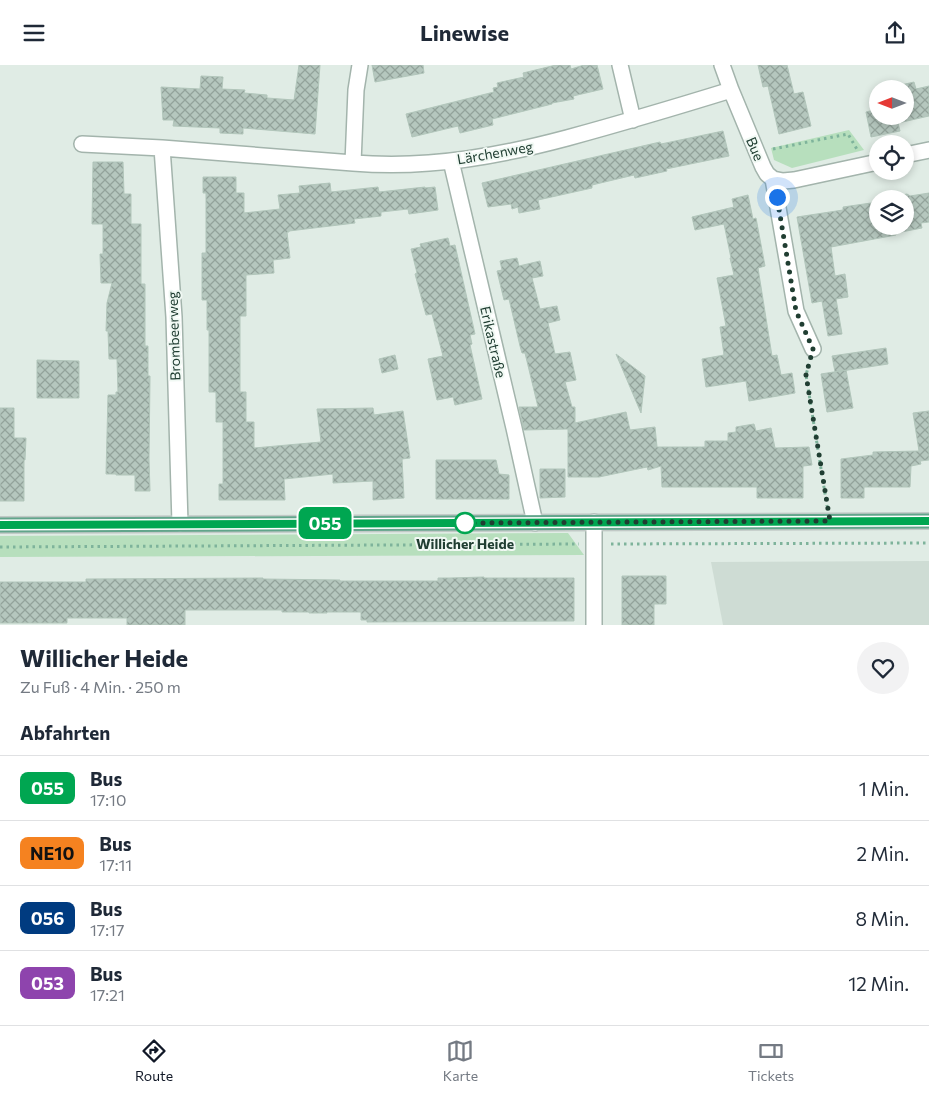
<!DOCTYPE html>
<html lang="de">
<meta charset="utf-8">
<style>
:root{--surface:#fff;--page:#f2f2f3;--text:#1f2937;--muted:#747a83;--line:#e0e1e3;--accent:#111827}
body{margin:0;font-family:Commissioner,sans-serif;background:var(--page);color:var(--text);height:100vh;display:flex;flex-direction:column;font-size:19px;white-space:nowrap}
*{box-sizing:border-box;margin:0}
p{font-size:16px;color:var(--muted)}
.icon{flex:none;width:28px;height:28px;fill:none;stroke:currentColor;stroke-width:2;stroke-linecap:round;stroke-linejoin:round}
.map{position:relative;height:560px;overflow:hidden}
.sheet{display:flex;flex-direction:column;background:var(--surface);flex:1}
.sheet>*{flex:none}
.badge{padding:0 10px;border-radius:8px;font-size:18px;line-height:32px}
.needle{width:32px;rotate:270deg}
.controls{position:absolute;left:869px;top:15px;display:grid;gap:10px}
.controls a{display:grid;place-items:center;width:45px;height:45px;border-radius:50%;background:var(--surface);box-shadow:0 2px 8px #0003;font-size:25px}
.you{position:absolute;width:25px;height:25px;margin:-12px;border:4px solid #fff;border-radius:50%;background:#1a73e8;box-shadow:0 0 0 8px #1a73e833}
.map>.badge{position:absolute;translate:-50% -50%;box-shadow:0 0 0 2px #fff}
h2{padding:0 20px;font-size:19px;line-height:45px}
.round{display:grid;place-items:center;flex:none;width:52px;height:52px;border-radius:26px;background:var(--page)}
.headline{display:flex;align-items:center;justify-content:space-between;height:85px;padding:0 20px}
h1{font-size:24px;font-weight:700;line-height:38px}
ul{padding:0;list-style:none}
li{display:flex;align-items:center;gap:15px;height:65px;padding:0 20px;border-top:1px solid var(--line)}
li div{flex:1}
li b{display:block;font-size:19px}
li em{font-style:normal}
li .badge{min-width:55px;font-weight:700;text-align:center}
header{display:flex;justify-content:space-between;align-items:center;height:65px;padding:0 20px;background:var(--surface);font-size:22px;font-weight:700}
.menu{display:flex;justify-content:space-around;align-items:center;height:70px;border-top:1px solid var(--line);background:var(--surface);font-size:14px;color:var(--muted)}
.menu a{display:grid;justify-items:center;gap:2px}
.menu .on{color:var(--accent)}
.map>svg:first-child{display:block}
.built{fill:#cedcd4}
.grass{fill:#b7dfbd}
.building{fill:url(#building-cross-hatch);stroke:#b2c6bb}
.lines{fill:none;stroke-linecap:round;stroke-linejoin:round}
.minor-casing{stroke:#a3b4ac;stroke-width:18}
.major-casing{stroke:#c1c9c6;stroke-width:18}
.path{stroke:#7eb39b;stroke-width:3;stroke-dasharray:2.5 4;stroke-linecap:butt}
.minor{stroke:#fff;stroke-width:15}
.major{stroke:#61a58b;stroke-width:15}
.line-casing{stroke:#fff;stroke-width:11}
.line{stroke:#00a651;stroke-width:8}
.walk{stroke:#203e32;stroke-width:5;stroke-dasharray:0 9}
.stop-dot{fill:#fff;stroke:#00a651;stroke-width:2.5}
.labels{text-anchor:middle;stroke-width:4;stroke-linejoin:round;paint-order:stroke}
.street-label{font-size:14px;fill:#203e32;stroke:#f1f9f4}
.stop-label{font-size:14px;font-weight:bold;fill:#203e32;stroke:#f1f9f4}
</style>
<header><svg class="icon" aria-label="menu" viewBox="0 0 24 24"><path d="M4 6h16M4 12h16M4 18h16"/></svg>Linewise<svg class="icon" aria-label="share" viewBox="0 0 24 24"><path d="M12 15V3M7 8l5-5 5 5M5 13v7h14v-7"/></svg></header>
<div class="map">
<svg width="929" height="560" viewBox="0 0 929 560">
<defs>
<pattern id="building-cross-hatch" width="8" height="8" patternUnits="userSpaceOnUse" patternTransform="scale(1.25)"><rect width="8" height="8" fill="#b5c7be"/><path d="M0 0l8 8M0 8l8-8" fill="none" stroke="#93a39b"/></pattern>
</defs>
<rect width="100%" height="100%" fill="#e0ece5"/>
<!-- built -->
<path class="built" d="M 929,496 L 929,560 L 723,560 L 711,497 Z"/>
<!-- grass -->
<path class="grass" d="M 849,65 L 864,85 L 792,103 L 774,95 L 771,83 Z
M 568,468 L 584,490 L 0,492 L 0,471 Z"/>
<!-- building -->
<path class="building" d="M 299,0 L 320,0 L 315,69 L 243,63 L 243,69 L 220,68 L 220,63 L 173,61 L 174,55 L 163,55 L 161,22 L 200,24 L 201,11 L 223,12 L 222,24 L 245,25 L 244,28 L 267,30 L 267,33 L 294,35 Z
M 372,0 L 423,0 L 424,8 L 375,17 Z
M 556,0 L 570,0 L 571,4 L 584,0 L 597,0 L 603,24 L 573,31 L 574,34 L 552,38 L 552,39 L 492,54 L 493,60 L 460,68 L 458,61 L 412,72 L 406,49 L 494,27 L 493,23 L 498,22 L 497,18 L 524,12 L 523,8 Z
M 758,0 L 787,0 L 794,29 L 803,27 L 811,61 L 779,69 L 768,21 L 763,22 Z
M 914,17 L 916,24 L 929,21 L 929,51 L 898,58 L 900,66 L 871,72 L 866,47 L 878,44 L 878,51 L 905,51 L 905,24 L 892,24 L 892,22 Z
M 723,66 L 729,91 L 666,104 L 667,106 L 635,113 L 634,110 L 592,120 L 592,123 L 538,135 L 540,144 L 519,148 L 518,142 L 512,144 L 511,139 L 488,142 L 482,118 L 660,77 L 661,79 Z
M 93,97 L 123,97 L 124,129 L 131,129 L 131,159 L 141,159 L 141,219 L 145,219 L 145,281 L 148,281 L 148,311 L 150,311 L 149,394 L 150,426 L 135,426 L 135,410 L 116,410 L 116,409 L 106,409 L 108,330 L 116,330 L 116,327 L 118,327 L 117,294 L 109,294 L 108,266 L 106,266 L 107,238 L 112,218 L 101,218 L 100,189 L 103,189 L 103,159 L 92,159 Z
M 203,112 L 236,112 L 236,128 L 244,128 L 244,148 L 280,144 L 278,130 L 300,128 L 299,121 L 330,118 L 331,127 L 378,122 L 379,127 L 425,122 L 425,123 L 435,122 L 438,145 L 409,149 L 408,144 L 381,147 L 381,151 L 354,154 L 355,158 L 289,166 L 289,167 L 287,167 L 290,193 L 273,195 L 274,208 L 246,210 L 246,251 L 240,251 L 240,327 L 246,327 L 246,357 L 254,357 L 254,383 L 321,377 L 317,344 L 373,343 L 374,350 L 403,346 L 410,393 L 402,394 L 404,433 L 373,435 L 373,416 L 333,418 L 333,409 L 284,414 L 285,435 L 219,435 L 219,419 L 223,419 L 223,357 L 216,357 L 216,327 L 209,327 L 209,265 L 207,265 L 207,235 L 202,235 L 202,188 L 206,188 L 206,128 L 203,128 Z
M 929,128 L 929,157 L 921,158 L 922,163 L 896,168 L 896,170 L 831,182 L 835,211 L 845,209 L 848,232 L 836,234 L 842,269 L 828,271 L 822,236 L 812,238 L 797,152 L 843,145 L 843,142 L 878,137 L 878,161 L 905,161 L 905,134 L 890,134 L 892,132 L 907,129 L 910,131 Z
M 748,130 L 753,154 L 756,153 L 765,201 L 758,203 L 772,291 L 777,290 L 781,310 L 792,308 L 795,328 L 749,336 L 746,316 L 706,322 L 702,294 L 724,290 L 720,262 L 726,261 L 717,213 L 734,210 L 730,193 L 731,193 L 724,159 L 695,165 L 692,152 L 734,142 L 732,134 Z
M 448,173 L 450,181 L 455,180 L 475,269 L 470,270 L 472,279 L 470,280 L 482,334 L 455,340 L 453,332 L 437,335 L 428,294 L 443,291 L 432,249 L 426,250 L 415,209 L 417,208 L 411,184 L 421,182 L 420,179 Z
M 517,193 L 519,201 L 540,196 L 543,211 L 532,213 L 540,244 L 557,241 L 560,255 L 548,258 L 555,289 L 570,287 L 576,315 L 565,317 L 572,342 L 575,342 L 575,358 L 626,347 L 630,365 L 655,362 L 657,382 L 705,382 L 705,376 L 728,376 L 728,368 L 736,367 L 736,362 L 754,359 L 756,366 L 771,363 L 775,383 L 809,382 L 812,400 L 803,401 L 803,433 L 757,433 L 757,422 L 662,422 L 661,401 L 648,405 L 647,402 L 599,412 L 568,412 L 568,364 L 524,365 L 519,342 L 538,342 L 525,288 L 522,288 L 520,281 L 509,234 L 504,235 L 497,206 L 502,205 L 500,196 Z
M 886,283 L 888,299 L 835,307 L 832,291 Z
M 616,289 L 645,311 L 641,348 Z
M 395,290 L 398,304 L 382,308 L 379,294 Z
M 37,295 L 79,296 L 79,333 L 37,333 Z
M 846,305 L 853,343 L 827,347 L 821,309 Z
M 0,343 L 14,343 L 14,373 L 26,373 L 25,395 L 24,395 L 24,436 L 0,436 Z
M 929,346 L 929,395 L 920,396 L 921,399 L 911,401 L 910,422 L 864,422 L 864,433 L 841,433 L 841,394 L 873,390 L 873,387 L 919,386 L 913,348 Z
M 436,395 L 496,395 L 499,409 L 509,410 L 509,434 L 436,434 Z
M 540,404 L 565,404 L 565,432 L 540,433 Z
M 622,511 L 666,511 L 666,539 L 654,539 L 654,560 L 622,560 Z
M 484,512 L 484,513 L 574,513 L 574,556 L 367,557 L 367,555 L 361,555 L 361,547 L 327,547 L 327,548 L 309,548 L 309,547 L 282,547 L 282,545 L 185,545 L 185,560 L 127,560 L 127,553 L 67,553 L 67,558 L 0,558 L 0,517 L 86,517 L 86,514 L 263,513 L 263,514 L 340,515 L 340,516 L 438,516 L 438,513 L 450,513 Z"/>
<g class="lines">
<defs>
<path id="minor" d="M 620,0 L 633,55
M 722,0 L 731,25 L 763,102 L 767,109 L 773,114 L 796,246 L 813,284
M 82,79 L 162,83 L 353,98 C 379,100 404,100 429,98 C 476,95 522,85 567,73 C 622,58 676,42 731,25
M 162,83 L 174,252 L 180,459
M 905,90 L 929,85
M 451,96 L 514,363 L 535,458
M 353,98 L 356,25 L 360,0
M 773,114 L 783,116 L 794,115 L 878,97
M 594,560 L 594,457"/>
<path id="major" d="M 0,460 L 929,456"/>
</defs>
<!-- minor casing -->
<use href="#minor" class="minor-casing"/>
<!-- major casing -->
<use href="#major" class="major-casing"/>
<!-- path -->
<path class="path" d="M 773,84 L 848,69 L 858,86
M 809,299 L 806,310 L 827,441
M 611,479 L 929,478
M 0,482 L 579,479"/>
<!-- minor -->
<use href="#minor" class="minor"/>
<!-- major -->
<use href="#major" class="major"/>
</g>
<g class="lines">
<defs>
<path id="line" d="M 0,460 L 929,456"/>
</defs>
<!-- line casing -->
<use href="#line" class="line-casing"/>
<!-- line -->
<use href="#line" class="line"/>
<!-- walk -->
<path class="walk" d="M 465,458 L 830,456 L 806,310 L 813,284 L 796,246 L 777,132"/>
</g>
<!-- markers -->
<circle class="stop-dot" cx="465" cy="458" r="10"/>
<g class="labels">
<!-- street labels -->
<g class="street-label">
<text transform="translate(755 84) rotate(67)" y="5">Bue</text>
<text transform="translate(495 88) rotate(-10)" y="5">Lärchenweg</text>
<text transform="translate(174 271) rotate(-92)" y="5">Brombeerweg</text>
<text transform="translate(493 277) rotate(77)" y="5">Erikastraße</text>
</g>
<!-- stop labels -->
<g class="stop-label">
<text x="465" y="484">Willicher Heide</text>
</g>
</g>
</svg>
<div class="controls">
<a><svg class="needle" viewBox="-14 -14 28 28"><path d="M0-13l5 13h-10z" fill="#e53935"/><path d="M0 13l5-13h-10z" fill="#747a83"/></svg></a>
<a><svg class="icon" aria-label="locate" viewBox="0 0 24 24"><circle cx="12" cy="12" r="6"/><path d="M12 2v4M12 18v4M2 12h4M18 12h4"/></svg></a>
<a><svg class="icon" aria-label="layers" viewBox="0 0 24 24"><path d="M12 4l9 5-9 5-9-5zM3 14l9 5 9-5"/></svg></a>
</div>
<div class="you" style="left:777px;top:132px"></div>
<b class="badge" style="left:325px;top:458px;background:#00a651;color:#fff">055</b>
</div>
<section class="sheet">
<div class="headline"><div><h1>Willicher Heide</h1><p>Zu Fuß · 4 Min. · 250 m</p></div><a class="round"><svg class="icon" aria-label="heart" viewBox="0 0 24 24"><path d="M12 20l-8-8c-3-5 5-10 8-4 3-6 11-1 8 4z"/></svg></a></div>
<h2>Abfahrten</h2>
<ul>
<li><span class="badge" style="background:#00a651;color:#fff">055</span><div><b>Bus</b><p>17:10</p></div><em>1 Min.</em></li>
<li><span class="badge" style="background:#f58220;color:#111">NE10</span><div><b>Bus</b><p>17:11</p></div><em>2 Min.</em></li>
<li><span class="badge" style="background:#003b80;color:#fff">056</span><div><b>Bus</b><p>17:17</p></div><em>8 Min.</em></li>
<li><span class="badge" style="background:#8e44ad;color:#fff">053</span><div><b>Bus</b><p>17:21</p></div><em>12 Min.</em></li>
</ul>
</section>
<nav class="menu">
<a class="on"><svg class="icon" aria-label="directions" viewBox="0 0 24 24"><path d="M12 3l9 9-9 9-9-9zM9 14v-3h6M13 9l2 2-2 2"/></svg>Route</a>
<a><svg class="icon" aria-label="map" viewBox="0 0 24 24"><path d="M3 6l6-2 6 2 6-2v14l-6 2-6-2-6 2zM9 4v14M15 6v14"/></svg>Karte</a>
<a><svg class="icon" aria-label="tickets" viewBox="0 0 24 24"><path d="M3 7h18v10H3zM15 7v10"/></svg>Tickets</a>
</nav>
